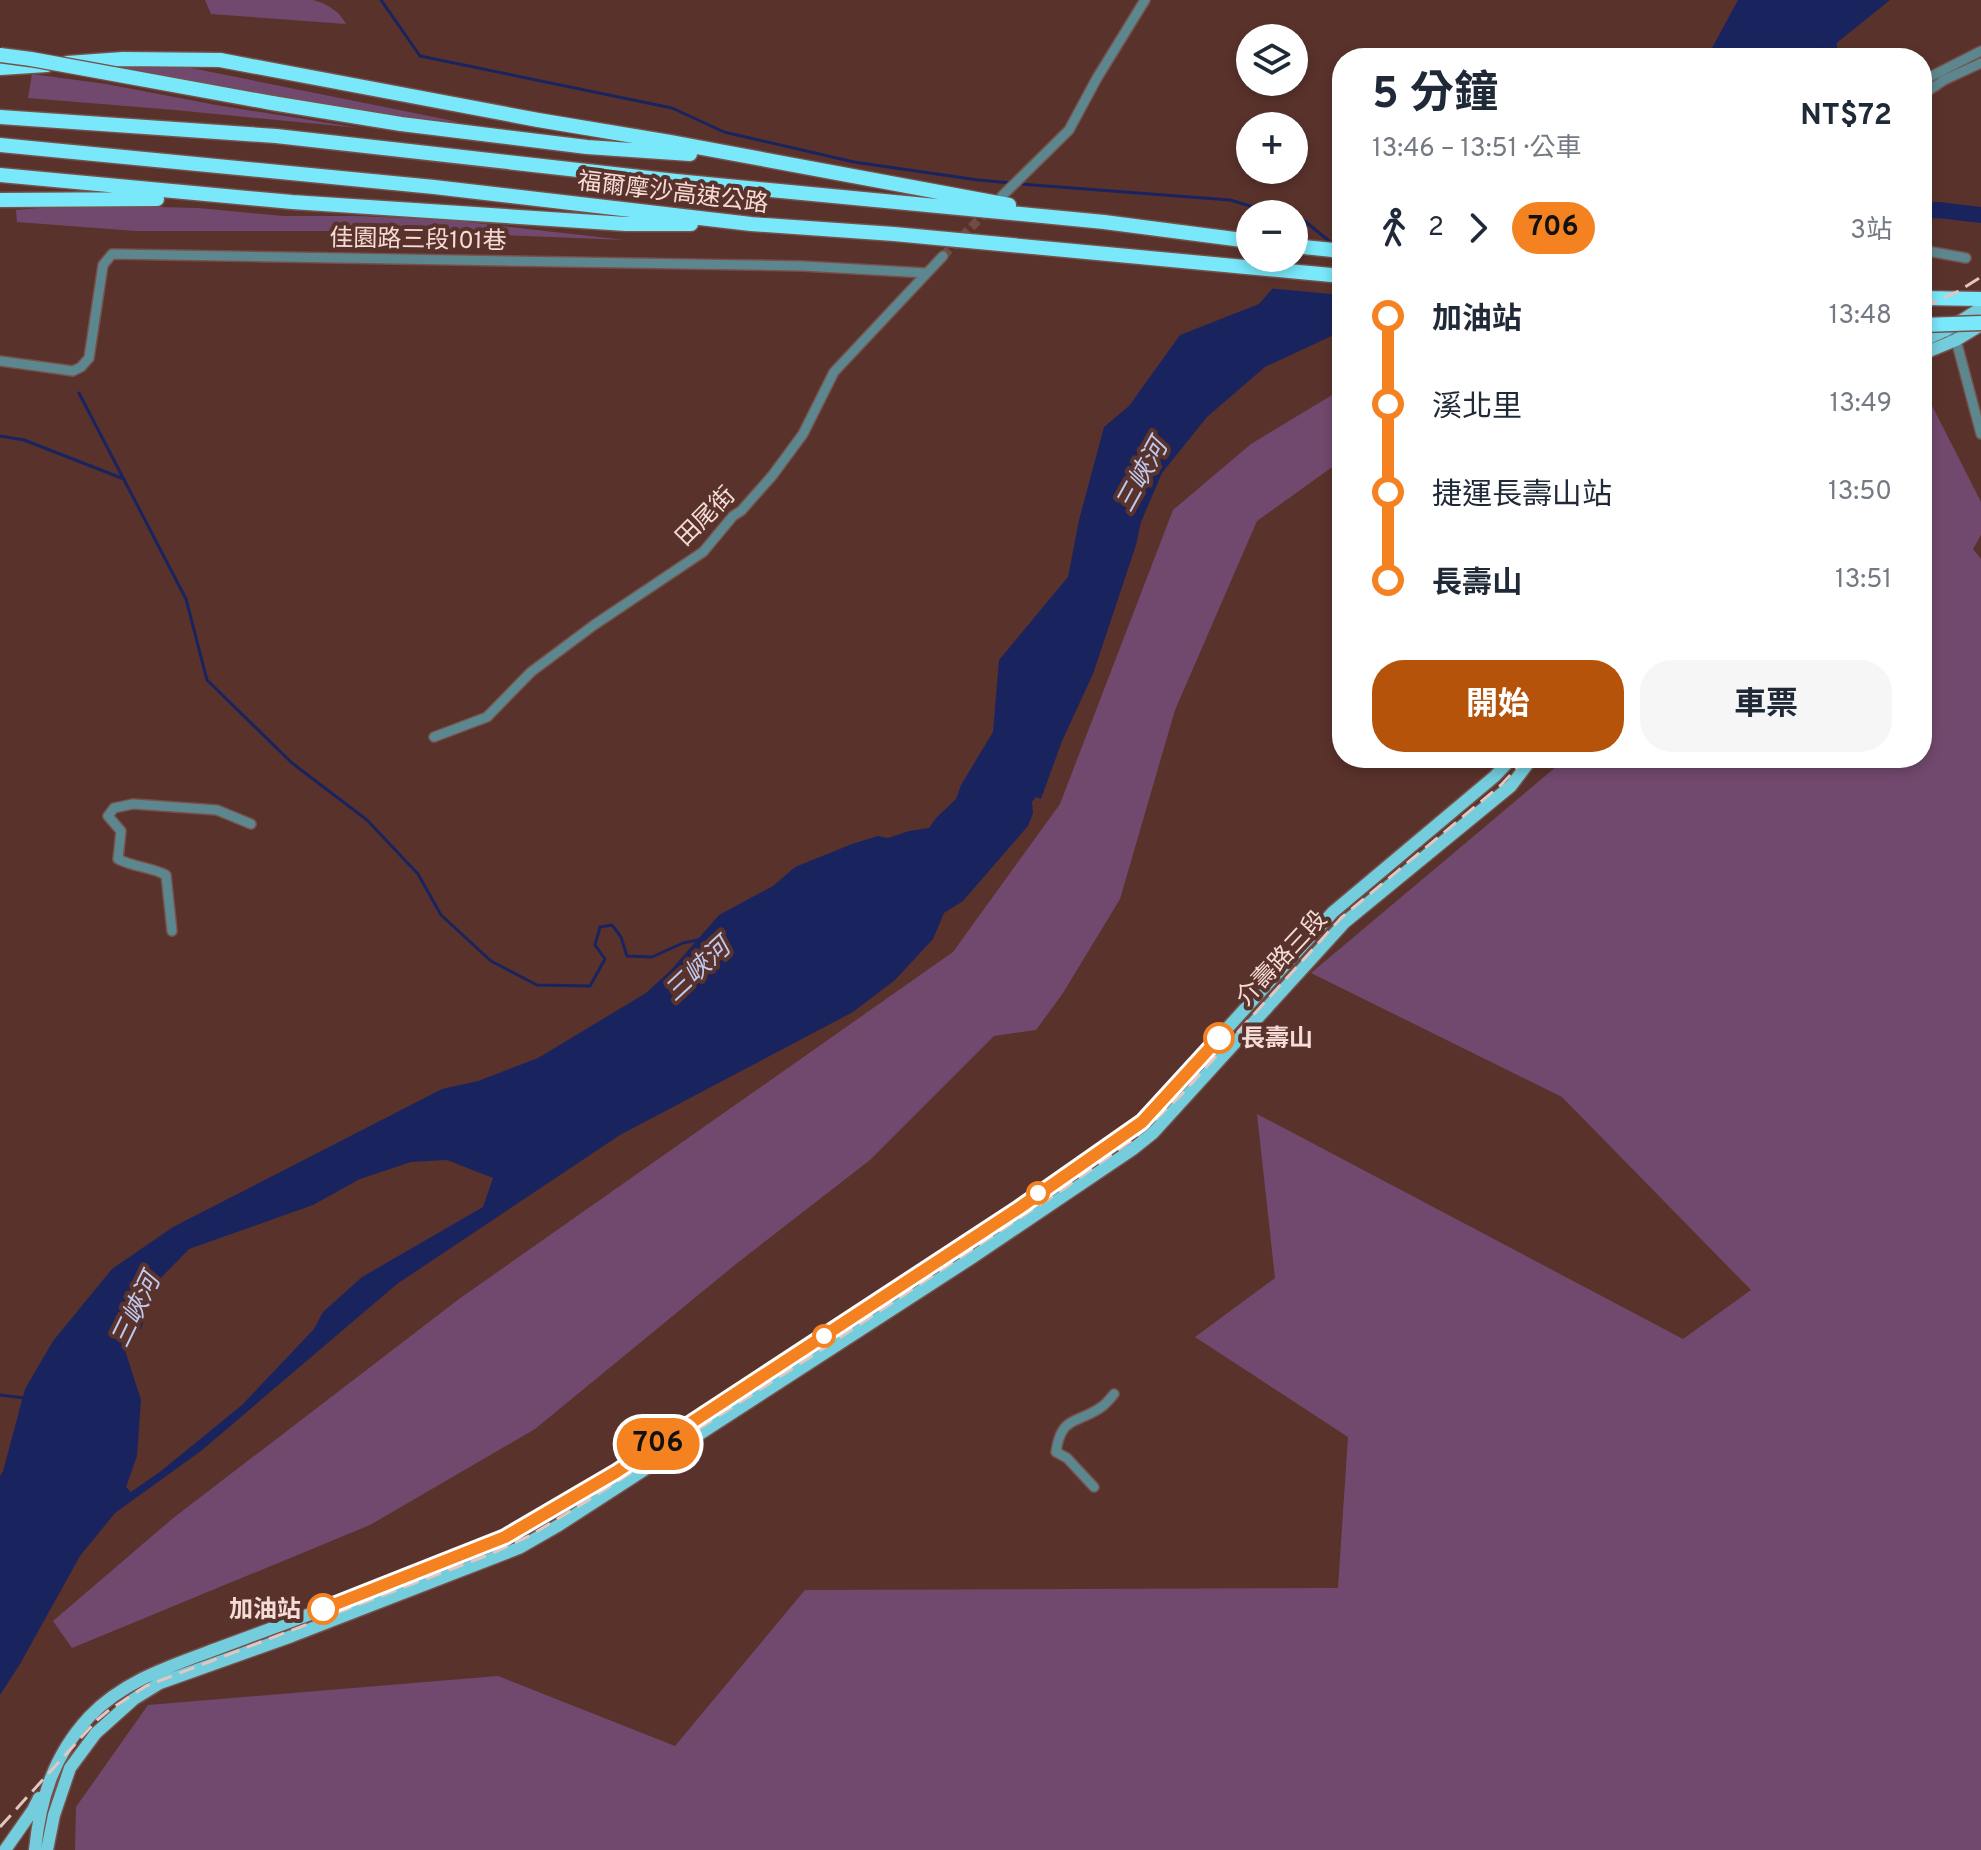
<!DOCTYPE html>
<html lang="zh-TW">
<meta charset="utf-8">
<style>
:root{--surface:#fff;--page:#f6f6f7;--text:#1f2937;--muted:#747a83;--accent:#b45309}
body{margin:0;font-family:Overpass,"Noto Sans TC",sans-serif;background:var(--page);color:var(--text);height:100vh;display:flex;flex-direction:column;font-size:30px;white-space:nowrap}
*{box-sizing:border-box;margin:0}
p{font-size:26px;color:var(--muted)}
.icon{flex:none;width:44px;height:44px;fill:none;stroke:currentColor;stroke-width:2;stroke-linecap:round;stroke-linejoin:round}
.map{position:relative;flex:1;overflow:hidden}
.panel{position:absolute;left:1332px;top:48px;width:600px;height:720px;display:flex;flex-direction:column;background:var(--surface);border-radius:32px;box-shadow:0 4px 12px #0003}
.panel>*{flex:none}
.badge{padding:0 16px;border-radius:26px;font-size:28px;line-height:52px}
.tools{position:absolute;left:1236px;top:24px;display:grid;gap:16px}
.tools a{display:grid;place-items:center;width:72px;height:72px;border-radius:50%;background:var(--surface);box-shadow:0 4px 12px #0003;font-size:40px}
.map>.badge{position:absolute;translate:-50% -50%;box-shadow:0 0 0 4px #fff}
.legs{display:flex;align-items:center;gap:12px;height:88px;padding:0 40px;font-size:26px}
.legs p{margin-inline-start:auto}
.summary{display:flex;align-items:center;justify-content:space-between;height:136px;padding:0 40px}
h1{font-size:44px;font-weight:700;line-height:60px}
.primary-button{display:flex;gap:16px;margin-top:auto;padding:16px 40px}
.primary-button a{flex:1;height:92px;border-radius:32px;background:var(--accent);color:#fff;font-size:32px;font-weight:700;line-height:92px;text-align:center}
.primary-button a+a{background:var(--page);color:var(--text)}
ul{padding:0 40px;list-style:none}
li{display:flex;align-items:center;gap:28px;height:88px;font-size:30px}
li i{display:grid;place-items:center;width:12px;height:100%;margin:0 10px;background:currentColor}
li i::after{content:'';width:20px;height:20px;margin:-10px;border:6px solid;border-radius:50%;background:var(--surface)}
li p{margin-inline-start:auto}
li:first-child i{background:linear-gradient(#0000 50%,currentColor 0)}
li:last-child i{background:linear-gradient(currentColor 50%,#0000 0)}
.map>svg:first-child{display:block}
.green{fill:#72496e}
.water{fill:#19245f;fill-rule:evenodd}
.pier{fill:#5a322c}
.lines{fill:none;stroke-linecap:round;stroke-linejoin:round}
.stream{stroke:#19245f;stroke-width:3}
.river{stroke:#19245f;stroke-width:16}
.minor-tunnel{stroke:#714c46;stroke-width:9;stroke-dasharray:9 4.5;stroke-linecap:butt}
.minor-casing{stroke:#76514b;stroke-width:12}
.major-casing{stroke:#76514b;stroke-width:15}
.highway-casing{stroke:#76514b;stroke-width:17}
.minor{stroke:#5d878e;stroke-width:9}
.major{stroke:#73cddd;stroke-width:12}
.highway{stroke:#79e8fb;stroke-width:14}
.rail{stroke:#e2c6c1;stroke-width:3;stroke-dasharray:16 8;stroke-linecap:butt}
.highway-bridge-casing{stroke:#76514b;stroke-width:17;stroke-linecap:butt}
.highway-bridge{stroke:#79e8fb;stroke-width:14}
.line-1-casing{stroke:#fff;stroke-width:18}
.line-1{stroke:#f58220;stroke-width:12}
.stop-1-dot{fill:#fff;stroke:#f58220;stroke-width:4}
.labels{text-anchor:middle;stroke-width:8;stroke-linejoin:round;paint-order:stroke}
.street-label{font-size:24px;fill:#f6dcd7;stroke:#5a322c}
.stop-label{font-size:24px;font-weight:bold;fill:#f6dcd7;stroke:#5a322c;text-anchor:start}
.water-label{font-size:26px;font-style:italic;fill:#bdc9ef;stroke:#5a322c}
</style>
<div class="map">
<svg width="1981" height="1850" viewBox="0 0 1981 1850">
<rect width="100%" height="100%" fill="#5a322c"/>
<!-- green -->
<path class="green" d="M 205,0 L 313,0 C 328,4 339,11 346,24 L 211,14 Z
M 139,65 L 176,65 L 459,122 L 388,117 L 113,67 Z
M 32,74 L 106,84 L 216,105 L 359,128 L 175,110 L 28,98 Z
M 77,205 L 198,208 L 283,216 L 356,216 L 449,220 L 625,240 L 405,231 L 136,231 L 17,222 L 16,210 Z
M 1922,386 L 1981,502 L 1981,535 L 1973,549 L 1981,559 L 1981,1850 L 75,1850 L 76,1807 L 148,1705 L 498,1676 L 675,1746 L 805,1590 L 1338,1588 L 1348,1437 L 1195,1337 L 1275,1278 L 1257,1114 L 1683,1339 L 1751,1290 L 1562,1097 L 1311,973 L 1563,761 L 1564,758 L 1922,758 Z
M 1342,389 L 1342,460 L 1257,521 L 1175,710 L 1120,899 L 1063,993 L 1036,1030 L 994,1036 L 870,1160 L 736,1264 L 535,1429 L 370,1525 L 72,1648 L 53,1621 L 172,1519 L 459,1299 L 953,952 L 1060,804 L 1173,510 L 1251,444 Z"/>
<!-- water -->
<path class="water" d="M 1738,0 L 1890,0 L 1818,58 L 1694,58 L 1712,48 Z
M 1342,259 L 1342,331 L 1265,367 L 1207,417 L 1162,473 L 1141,522 L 1136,545 L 1093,674 L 1062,741 L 1041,799 L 1036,797 L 1032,802 L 1033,813 L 1028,826 L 963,901 L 944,913 L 933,939 L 895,980 L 853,1012 L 620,1135 L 397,1284 L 201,1451 L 115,1513 L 80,1556 L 20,1664 L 0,1695 L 0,1476 L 3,1471 L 25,1389 L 53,1341 L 112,1269 L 173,1227 L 442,1089 L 478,1081 L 538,1058 L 646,993 L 671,970 L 719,915 L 773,886 L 795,867 L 852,844 L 878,836 L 888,838 L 909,831 L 929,828 L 936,818 L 956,799 L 961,785 L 993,732 L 999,660 L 1068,577 L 1079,520 L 1104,427 L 1129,406 L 1180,335 L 1259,304 L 1274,287 L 1290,290 ZM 447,1160 L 493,1178 L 483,1207 L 362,1277 L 323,1312 L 314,1329 L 242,1405 L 161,1471 L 131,1492 L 126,1487 L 137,1456 L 141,1400 L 124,1347 L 141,1329 L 156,1283 L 189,1249 L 313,1205 L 360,1179 L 411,1162 Z"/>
<!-- pier -->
<path class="pier" d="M 1342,255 L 1342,295 L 1268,288 L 1274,283 L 1289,286 Z"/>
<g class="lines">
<!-- stream -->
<path class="stream" d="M 381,0 L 420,56 L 672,108 L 724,132 L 854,162 L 978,180 L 1012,183
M 1020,184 L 1230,200 L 1277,214
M 1294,219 L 1306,222 L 1334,245
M 79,393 L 186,599 L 207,680 L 292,763 L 367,820 L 418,874 L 441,915 L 491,961 L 537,985 L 590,986 L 605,959 L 595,945 L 600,927 L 612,925 L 621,937 L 627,956 L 652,957 L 683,943 L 698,940
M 0,436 L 24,440 L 124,479
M 0,1395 L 24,1398"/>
<!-- river -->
<path class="river" d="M 1826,29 L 1831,58
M 1922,211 L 1939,210 L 1981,215"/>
<!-- minor-tunnel -->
<path class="minor-tunnel" d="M 943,256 L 988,210"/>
<defs>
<path id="minor" d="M 1922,81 L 1981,51
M 1922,95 L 1944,80 L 1981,63
M 1002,196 L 1069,130 L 1097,78 L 1145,0
M 1922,250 L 1966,258
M 1946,330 L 1956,340 L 1981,434
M 0,361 L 73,371 L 81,367 L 89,358 L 103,265 L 112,254 L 803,266 L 926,273
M 434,737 L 487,717 L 531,672 L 594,625 L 703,552 L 733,516 L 741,511 L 772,476 L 803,434 L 834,372 L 943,256
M 172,931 L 166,875 C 151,867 133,867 118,859 L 121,831 L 108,816 L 114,808 L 133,804 L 217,810 L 251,824
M 1094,1487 L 1067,1458 L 1056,1452 C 1061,1416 1076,1424 1100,1408 C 1105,1405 1110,1399 1114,1394"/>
<path id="major" d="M 1922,341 L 1946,330 L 1981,308
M 1922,354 L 1956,340 L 1981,325
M 5,1850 L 33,1810 L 39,1798
M 35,1850 C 40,1800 53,1756 89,1717 C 123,1681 170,1666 216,1649 C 248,1637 280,1625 313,1613 C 377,1589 441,1563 505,1537 L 519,1530 L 616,1472 L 731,1397 L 1019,1208 L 1142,1122 L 1333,912 L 1495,776 L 1512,758
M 47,1850 L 54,1815 L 70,1768 L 96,1733 L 134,1699 L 160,1683 L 292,1636 L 519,1548 L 559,1525 L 973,1257 L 1133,1149 L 1153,1133 L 1345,922 L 1511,786 L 1532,758"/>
<path id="highway" d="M 67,63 L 123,59 L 220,60 L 538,120 L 670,142 L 1009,205
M 0,68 L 47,65
M 272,103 L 401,124 L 587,147 L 690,154
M 0,117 L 276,136 L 676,181 L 1104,222 L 1250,241
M 0,145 L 434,187 L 751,224 L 894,234 L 1342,276
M 0,175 L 292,202 L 626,224 L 691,224
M 0,200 L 157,199
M 1294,246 L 1342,251
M 1922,298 L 1981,299"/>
</defs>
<!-- minor casing -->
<use href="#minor" class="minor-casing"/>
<!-- major casing -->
<use href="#major" class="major-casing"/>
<!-- highway casing -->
<use href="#highway" class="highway-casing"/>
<!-- minor -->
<use href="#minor" class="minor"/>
<!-- major -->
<use href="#major" class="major"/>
<!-- highway -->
<use href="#highway" class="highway"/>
<!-- rail -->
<path class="rail" d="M 1922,307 L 1957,292 L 1981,277
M 0,1827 L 97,1720 L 109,1710 L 146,1686 L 491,1554 L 531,1535 L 587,1501 L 818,1352 L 1065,1188 L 1131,1141 L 1151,1124 L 1182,1094 L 1341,918 L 1501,785 L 1526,758"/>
<defs>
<path id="highway-bridge" d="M 0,55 L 31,59 L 272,103
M 1922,325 L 1981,323"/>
</defs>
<!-- highway-bridge casing -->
<use href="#highway-bridge" class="highway-bridge-casing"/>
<!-- highway-bridge -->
<use href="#highway-bridge" class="highway-bridge"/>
</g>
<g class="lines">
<defs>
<path id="line-1" d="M 323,1609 L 505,1537 L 616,1472 L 1019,1208 L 1142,1122 L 1219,1038"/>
</defs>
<!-- line-1 casing -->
<use href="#line-1" class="line-1-casing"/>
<!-- line-1 -->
<use href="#line-1" class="line-1"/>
</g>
<!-- markers -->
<g class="stop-1-dot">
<circle cx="1219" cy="1038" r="14"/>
<circle cx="1038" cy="1193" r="10"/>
<circle cx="824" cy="1336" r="10"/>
<circle cx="323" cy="1609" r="14"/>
</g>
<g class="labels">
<!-- street labels -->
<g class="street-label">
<text transform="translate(673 192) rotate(7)" y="8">福爾摩沙高速公路</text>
<text transform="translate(418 239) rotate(1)" y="8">佳園路三段101巷</text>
<text transform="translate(705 516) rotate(-45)" y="8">田尾街</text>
<text transform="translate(1281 958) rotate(-47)" y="8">介壽路三段</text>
</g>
<!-- stop labels -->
<g class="stop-label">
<text x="1241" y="1046">長壽山</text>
<text x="301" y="1617" text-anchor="end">加油站</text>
</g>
<!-- water labels -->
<g class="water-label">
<text transform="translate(1141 475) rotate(-61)" y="9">三峽河</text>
<text transform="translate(697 969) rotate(-43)" y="9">三峽河</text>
<text transform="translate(135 1310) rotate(-64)" y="9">三峽河</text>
</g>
</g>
</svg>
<div class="tools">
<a><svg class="icon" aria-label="layers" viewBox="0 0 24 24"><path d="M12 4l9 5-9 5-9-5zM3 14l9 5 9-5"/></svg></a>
<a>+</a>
<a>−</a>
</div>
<b class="badge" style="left:658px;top:1444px;background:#f58220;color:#111">706</b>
<section class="panel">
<div class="summary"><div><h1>5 分鐘</h1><p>13:46 – 13:51 · 公車</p></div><b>NT$72</b></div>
<div class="legs"><svg class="icon" aria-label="walk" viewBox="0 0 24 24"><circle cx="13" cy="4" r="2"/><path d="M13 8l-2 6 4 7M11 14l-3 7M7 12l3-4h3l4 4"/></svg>2<svg class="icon" aria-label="forward" viewBox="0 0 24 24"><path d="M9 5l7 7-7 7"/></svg><b class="badge" style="background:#f58220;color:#111">706</b><p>3站</p></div>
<ul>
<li><i style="color:#f58220"></i><b>加油站</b><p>13:48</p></li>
<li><i style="color:#f58220"></i><span>溪北里</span><p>13:49</p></li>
<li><i style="color:#f58220"></i><span>捷運長壽山站</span><p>13:50</p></li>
<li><i style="color:#f58220"></i><b>長壽山</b><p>13:51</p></li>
</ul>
<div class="primary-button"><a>開始</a><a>車票</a></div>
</section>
</div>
